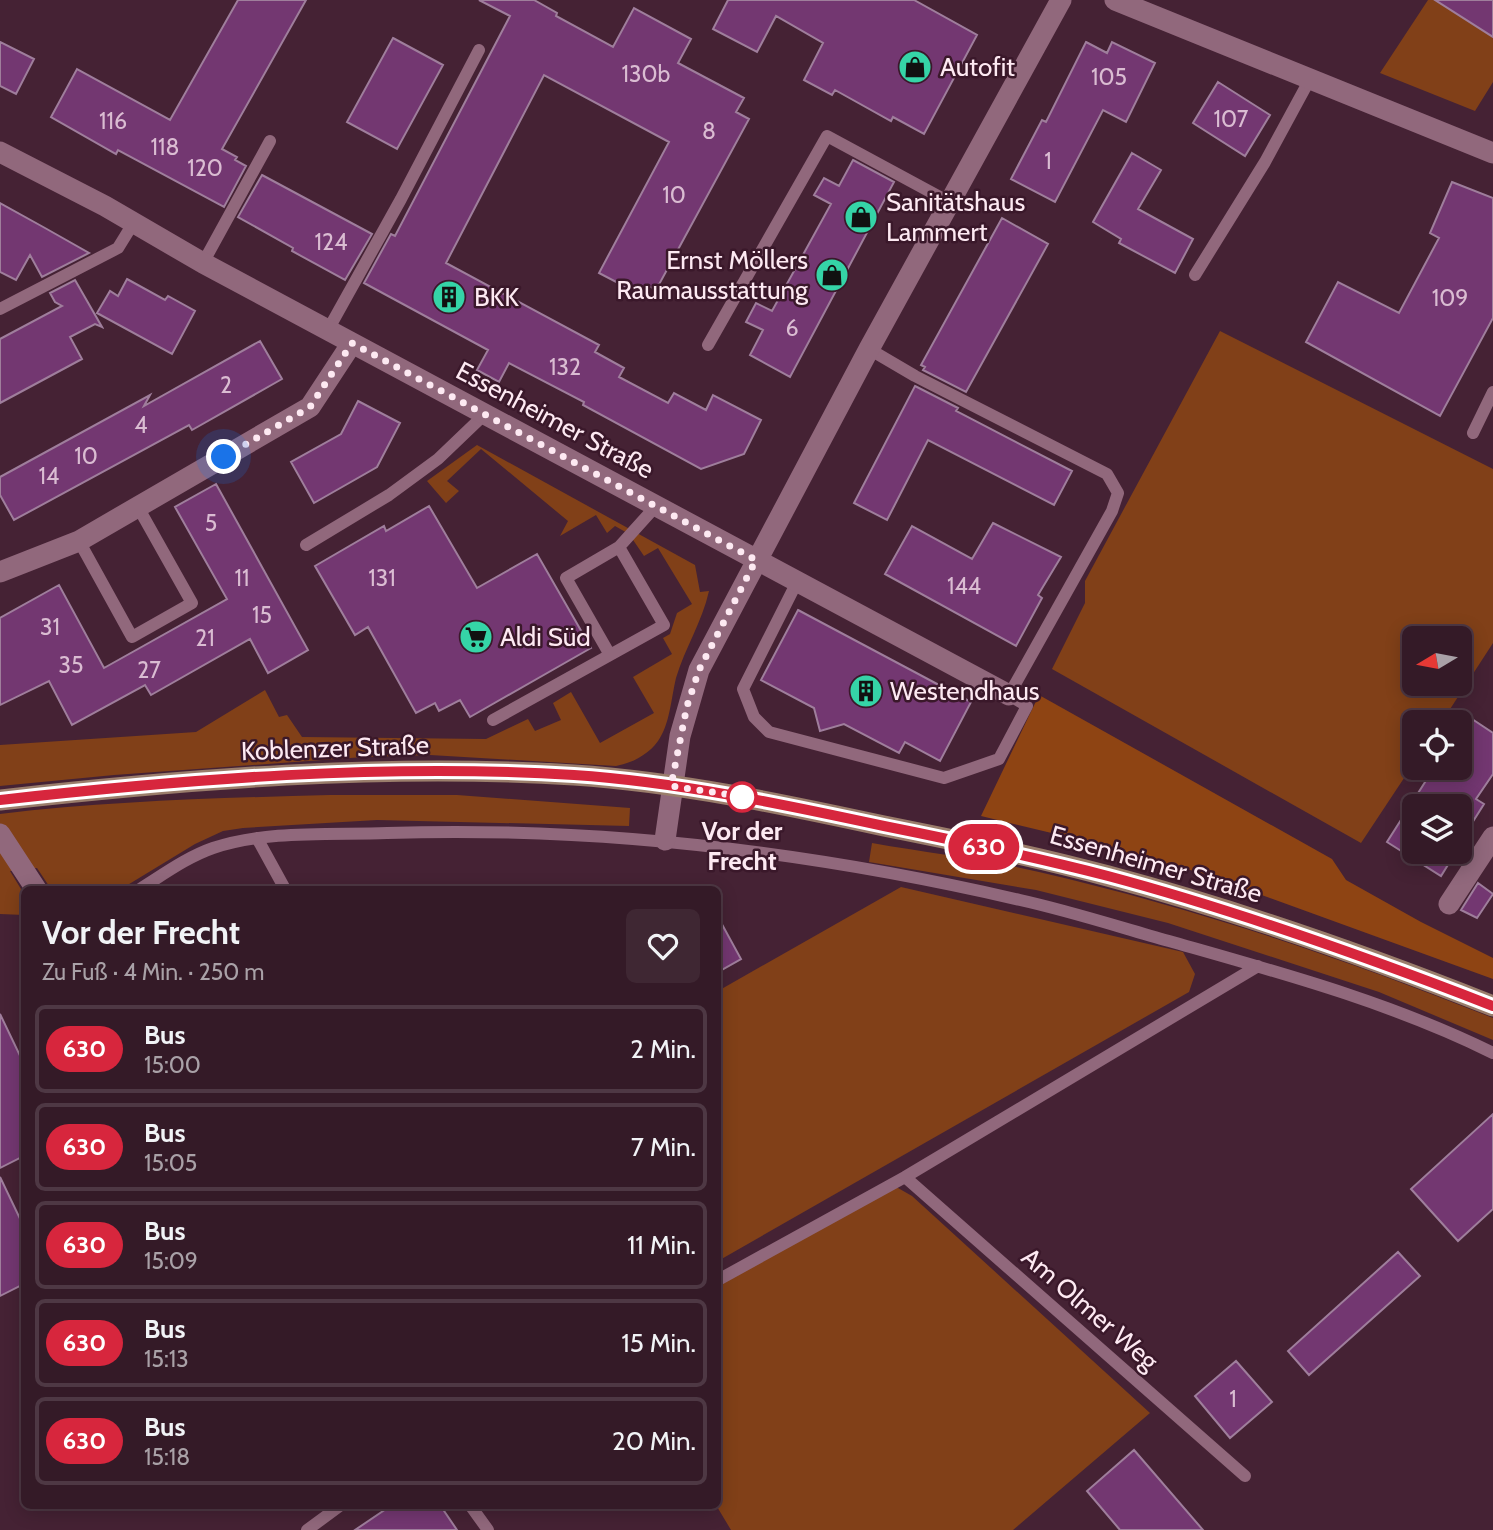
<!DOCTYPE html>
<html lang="de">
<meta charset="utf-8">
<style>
:root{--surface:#341a27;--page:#3f2733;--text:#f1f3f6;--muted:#a9a1a7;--line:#4e3844}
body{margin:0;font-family:Cabin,sans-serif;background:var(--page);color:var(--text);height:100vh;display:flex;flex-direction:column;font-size:26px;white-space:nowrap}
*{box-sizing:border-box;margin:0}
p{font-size:23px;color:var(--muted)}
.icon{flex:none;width:38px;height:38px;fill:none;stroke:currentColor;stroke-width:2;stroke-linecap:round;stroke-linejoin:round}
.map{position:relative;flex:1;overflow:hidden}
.drawer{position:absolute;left:21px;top:886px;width:700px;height:623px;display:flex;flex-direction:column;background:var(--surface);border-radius:10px;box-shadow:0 4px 18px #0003,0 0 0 2px var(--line)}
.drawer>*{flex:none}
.badge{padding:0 14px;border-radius:23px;font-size:24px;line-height:46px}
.needle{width:46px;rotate:260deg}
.tools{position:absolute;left:1402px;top:626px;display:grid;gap:14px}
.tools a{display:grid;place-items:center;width:70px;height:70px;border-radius:10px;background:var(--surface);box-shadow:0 4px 18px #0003,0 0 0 2px var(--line);font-size:35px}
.you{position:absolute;width:35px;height:35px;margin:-18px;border:5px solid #fff;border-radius:50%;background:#1a73e8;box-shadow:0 0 0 10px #1a73e833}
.map>.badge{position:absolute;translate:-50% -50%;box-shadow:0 0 0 4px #fff}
.round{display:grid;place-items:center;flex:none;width:74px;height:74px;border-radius:10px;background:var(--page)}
.summary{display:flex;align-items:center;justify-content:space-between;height:119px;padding:0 21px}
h1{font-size:33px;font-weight:700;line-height:52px}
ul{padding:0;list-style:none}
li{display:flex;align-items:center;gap:21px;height:88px;margin:0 14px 10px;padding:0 7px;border:4px solid var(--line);border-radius:10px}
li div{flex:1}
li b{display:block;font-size:26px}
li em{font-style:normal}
li .badge{min-width:77px;font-weight:700;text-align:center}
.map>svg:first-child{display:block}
.green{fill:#814018;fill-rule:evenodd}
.forest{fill:#8e4413}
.building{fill:#733771;stroke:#9f7e9c;stroke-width:2}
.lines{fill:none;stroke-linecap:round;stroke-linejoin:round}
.lane{stroke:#91687c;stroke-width:12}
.street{stroke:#91687c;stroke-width:21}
.secondary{stroke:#9a7d6b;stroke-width:21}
.line-casing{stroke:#fff;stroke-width:16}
.line{stroke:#d7263d;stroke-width:10}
.walk{stroke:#fde9f2;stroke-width:7;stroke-dasharray:0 12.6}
.stop-dot{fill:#fff;stroke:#d7263d;stroke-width:3.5}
.labels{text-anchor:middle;stroke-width:5;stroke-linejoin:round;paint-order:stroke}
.number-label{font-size:23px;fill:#dabcd2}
.poi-label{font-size:26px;fill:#fde9f2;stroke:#3a182a;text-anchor:start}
.street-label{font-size:26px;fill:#fde9f2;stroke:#3a182a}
.stop-label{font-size:26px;font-weight:bold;fill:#fde9f2;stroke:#3a182a}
</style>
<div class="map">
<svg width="1493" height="1530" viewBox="0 0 1493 1530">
<rect width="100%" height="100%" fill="#452234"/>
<!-- green -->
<path class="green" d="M 1428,0 L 1441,0 L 1440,3 L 1493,37 L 1493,82 L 1475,111 L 1380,73 Z
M 1220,331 L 1493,469 L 1493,643 L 1441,723 L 1414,723 L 1414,763 L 1361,843 L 1052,669 L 1085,603 L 1085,581 ZM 1414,639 L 1460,639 L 1460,684 L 1414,684 Z
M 477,445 L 695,565 L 700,592 L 709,591 C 702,622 685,648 676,678 C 671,699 670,724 658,741 C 648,755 632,763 616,766 L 430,755 L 364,757 L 114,775 L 0,786 L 0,745 L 196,732 L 265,690 L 279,717 L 287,715 L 302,737 L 486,739 L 528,719 L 535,731 L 561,720 L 553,703 L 571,692 L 600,743 L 654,713 L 633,677 L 672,654 L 663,638 L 670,634 L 677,613 L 692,604 L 658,548 L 644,556 L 629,534 L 615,526 L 607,533 L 596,515 L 560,536 L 568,521 L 481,449 L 447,481 L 459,491 L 446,503 L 427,481 Z
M 330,795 L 457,795 L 630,808 L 629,826 L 377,820 L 243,828 L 223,831 L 195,844 L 121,889 L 51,889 L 37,868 L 10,871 L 24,894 L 24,915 L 0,914 L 0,814 C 110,801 219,798 330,795 Z
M 872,843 C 928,853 985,859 1039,872 C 1195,908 1345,959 1493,1018 L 1493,1040 L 1379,992 L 1168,923 L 1036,890 L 869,862 Z
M 901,887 L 1183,952 L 1195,974 L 1189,992 L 718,1261 L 718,991 Z
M 886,1187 L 898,1188 L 912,1196 L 1150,1413 L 1013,1530 L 731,1530 L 716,1505 L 718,1283 Z"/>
<!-- forest -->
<path class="forest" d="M 1039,695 L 1332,859 L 1346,880 L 1421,922 L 1493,958 L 1493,979 L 1201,873 L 1085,841 L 981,816 Z"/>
<!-- building -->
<path class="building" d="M 238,0 L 306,0 L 222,149 L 237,157 L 235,160 L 246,166 L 224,207 L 118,150 L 116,154 L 51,117 L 77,69 L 170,120 Z
M 479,0 L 534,0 L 557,13 L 556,16 L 613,47 L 634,8 L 691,39 L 678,63 L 744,98 L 736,112 L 749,119 L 656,290 L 647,285 L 641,295 L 599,273 L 669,142 L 544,75 L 446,263 L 599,345 L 595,352 L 624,368 L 619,377 L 668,403 L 674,393 L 706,410 L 713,395 L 761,420 L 744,454 L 701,469 L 583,405 L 584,402 L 509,363 L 499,382 L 477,370 L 488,350 L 364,283 L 391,234 L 395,236 L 510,16 Z
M 728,0 L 914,0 L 977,35 L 924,134 L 893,117 L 891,121 L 835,90 L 832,95 L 804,80 L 823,43 L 776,16 L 757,52 L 713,29 Z
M 1435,0 L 1493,0 L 1493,37 Z
M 393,38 L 443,65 L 397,149 L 347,122 Z
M 0,42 L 34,59 L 16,94 L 0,86 Z
M 1086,42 L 1107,53 L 1112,42 L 1155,63 L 1126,122 L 1103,110 L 1055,202 L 1011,179 L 1042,120 L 1046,122 Z
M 1218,82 L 1270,115 L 1245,156 L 1193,123 Z
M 1132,153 L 1161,170 L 1138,209 L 1193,239 L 1175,273 L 1119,243 L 1121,239 L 1093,222 Z
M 853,160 L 894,182 L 790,377 L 750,355 L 763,330 L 746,322 L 756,303 L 772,311 L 831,204 L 814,195 L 824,178 L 839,186 Z
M 262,175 L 372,234 L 345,280 L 292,251 L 293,248 L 238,217 Z
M 1452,182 L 1493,198 L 1493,318 L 1440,416 L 1306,342 L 1338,282 L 1399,313 L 1439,238 L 1430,233 Z
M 0,203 L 45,228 L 89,253 L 42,277 L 30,255 L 16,280 L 0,272 Z
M 1002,218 L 1048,244 L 966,392 L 923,370 L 925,367 L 921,365 Z
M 127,279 L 165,300 L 168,296 L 195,311 L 172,354 L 97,313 L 110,291 L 118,296 Z
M 75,280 L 102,327 L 95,324 L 70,337 L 82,359 L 0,403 L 0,339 L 62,306 L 55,302 L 50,293 Z
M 260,341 L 282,379 L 192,430 L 189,425 L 14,520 L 0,495 L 0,477 L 150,395 L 144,406 Z
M 915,386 L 958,408 L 956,411 L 1072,471 L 1054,505 L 928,440 L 887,520 L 854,503 Z
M 358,401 L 400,423 L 377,467 L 314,503 L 291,462 L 341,434 Z
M 216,484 L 308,650 L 268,673 L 250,639 L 151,695 L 145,685 L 72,725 L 49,681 L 0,705 L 0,618 L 59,585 L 104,668 L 227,599 L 175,507 Z
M 429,506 L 477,588 L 537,554 L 591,648 L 470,717 L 460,700 L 439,711 L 435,703 L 416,713 L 368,627 L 355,635 L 315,566 L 384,526 L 386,531 Z
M 993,523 L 1061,557 L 1038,595 L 1042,598 L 1016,646 L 885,574 L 912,526 L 972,559 Z
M 798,610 L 971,702 L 940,761 L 905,742 L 899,753 L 844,724 L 820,731 L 814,708 L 761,680 Z
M 1466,715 L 1493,733 L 1493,774 L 1476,799 L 1484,804 L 1460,842 L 1460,807 L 1414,807 L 1414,852 L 1456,852 L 1441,876 L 1387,842 L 1434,768 L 1460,768 L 1460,726 Z
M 1478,883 L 1493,894 L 1477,918 L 1461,910 Z
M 718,917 L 741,959 L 718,972 Z
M 0,1014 L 24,1064 L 24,1156 L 0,1168 Z
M 1493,1114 L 1493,1209 L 1458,1241 L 1411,1189 Z
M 0,1177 L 24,1227 L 24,1284 L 0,1296 Z
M 1398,1252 L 1420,1276 L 1309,1375 L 1288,1351 Z
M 1236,1361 L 1272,1402 L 1230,1438 L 1195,1396 Z
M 1134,1450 L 1203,1530 L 1120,1530 L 1087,1491 Z
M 392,1505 L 440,1505 L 457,1530 L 355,1530 Z"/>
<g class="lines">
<!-- lane -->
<path class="lane" d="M 203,263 L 270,141
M 1195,275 L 1265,162 L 1310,79
M 0,309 L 118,248 L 134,222
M 328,330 L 401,199 L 479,50
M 708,345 L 827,136 L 951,203
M 1473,433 L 1493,392
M 79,541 L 132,637 L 192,603 L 138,507
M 306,545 L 389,495 L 438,459 L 485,414
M 797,582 L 743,689 L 754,717 L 769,732 L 944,778 L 999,759 L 1027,706 L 1009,695 L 1112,511 L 1118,493 L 1107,474 L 915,376 L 869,349
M 610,655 L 664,625 L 619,547
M 493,720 L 610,655 L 566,578 L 619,547 L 656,506
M 257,838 L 285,889
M 140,889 C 164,874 187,857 213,848 C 266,830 332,835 387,833 C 600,826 812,852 1020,900 C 1070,911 1119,927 1169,941 C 1278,972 1390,1002 1493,1053
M 905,1177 L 1245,1476
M 718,1280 L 905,1177 L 1258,966
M 470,1505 L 488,1530
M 307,1530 L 341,1505"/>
<!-- street -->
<path class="street" d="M 1115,0 L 1493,153
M 0,152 L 105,206 L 203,263 L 1009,695
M 0,572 L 79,541 L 310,407 L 352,343
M 0,834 L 36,889
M 665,840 L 680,736 L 699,670 L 869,349 L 1061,0
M 1449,904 L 1493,837"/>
<!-- secondary -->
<path class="secondary" d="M 0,800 C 188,779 384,763 574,775 C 678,782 782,804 884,826 C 959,841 1034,856 1108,876 C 1239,911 1367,956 1493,1006"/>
</g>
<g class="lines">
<defs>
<path id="line" d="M 0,800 C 187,779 385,763 574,775 C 678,782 782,804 884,826 C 959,841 1034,857 1108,876 C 1239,911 1367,957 1493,1006"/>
</defs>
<!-- line casing -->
<use href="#line" class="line-casing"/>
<!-- line -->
<use href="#line" class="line"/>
<!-- walk -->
<path class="walk" d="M 224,457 L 310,407 L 352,343 L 756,560 L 699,670 L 687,706 L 671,786 L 746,797 L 742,797"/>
</g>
<!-- icons -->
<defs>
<symbol id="shop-disc" viewBox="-11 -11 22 22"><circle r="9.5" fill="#35d4a7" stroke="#3a182a"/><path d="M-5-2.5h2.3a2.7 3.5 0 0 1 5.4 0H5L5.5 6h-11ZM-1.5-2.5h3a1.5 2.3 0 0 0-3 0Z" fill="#111"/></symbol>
<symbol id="building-disc" viewBox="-11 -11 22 22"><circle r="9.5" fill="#35d4a7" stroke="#3a182a"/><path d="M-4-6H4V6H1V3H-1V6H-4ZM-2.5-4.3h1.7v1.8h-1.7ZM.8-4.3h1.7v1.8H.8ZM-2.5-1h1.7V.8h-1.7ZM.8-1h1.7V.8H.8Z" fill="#111"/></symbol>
<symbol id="supermarket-disc" viewBox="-11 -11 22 22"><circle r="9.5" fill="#35d4a7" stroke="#3a182a"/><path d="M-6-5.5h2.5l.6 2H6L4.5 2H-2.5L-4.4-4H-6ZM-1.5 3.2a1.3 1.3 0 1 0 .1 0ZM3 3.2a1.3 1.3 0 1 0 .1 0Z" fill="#111"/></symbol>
</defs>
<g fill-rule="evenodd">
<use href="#shop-disc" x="896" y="48" width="38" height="38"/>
<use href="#shop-disc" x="842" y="198" width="38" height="38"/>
<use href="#shop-disc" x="813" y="256" width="38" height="38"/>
<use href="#building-disc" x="430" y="278" width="38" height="38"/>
<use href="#supermarket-disc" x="457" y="618" width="38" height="38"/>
<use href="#building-disc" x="847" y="672" width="38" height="38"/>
</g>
<!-- markers -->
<circle class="stop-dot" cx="742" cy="797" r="14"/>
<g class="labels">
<!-- number labels -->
<g class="number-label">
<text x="646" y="82">130b</text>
<text x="1109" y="85">105</text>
<text x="1231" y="127">107</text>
<text x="113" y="129">116</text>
<text x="709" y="139">8</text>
<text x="165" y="155">118</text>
<text x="1048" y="169">1</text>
<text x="205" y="176">120</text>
<text x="674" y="203">10</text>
<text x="331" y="250">124</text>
<text x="1450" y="306">109</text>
<text x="792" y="336">6</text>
<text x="565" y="375">132</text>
<text x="226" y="393">2</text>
<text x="141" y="433">4</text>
<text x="86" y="464">10</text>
<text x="49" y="484">14</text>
<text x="211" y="531">5</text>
<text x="242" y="586">11</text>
<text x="382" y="586">131</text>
<text x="964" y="594">144</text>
<text x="262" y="623">15</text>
<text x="50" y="635">31</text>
<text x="205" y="646">21</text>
<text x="71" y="673">35</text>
<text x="149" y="678">27</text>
<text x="1233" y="1407">1</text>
</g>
<!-- poi labels -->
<g class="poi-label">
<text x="940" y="76">Autofit</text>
<text x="886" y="211">Sanitätshaus<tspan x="886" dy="30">Lammert</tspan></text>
<text x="808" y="269" text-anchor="end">Ernst Möllers<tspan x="808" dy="30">Raumausstattung</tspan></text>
<text x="474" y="306">BKK</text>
<text x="500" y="646">Aldi Süd</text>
<text x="890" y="700">Westendhaus</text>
</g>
<!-- street labels -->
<g class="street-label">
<text transform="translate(555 420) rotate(28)" y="9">Essenheimer Straße</text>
<text transform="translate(335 748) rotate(-2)" y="9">Koblenzer Straße</text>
<text transform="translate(1156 864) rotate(16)" y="9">Essenheimer Straße</text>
<text transform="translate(1090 1309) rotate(41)" y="9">Am Olmer Weg</text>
</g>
<!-- stop labels -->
<g class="stop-label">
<text x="742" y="840">Vor der<tspan x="742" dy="30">Frecht</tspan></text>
</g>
</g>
</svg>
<div class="tools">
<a><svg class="needle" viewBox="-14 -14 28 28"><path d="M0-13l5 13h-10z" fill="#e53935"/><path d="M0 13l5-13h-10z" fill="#a9a1a7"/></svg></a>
<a><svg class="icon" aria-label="locate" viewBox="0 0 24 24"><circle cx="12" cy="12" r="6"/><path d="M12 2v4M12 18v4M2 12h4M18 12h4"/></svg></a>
<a><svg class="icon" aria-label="layers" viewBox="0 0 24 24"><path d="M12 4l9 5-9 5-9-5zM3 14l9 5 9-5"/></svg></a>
</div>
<div class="you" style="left:224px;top:457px"></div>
<b class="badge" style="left:984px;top:847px;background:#d7263d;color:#fff">630</b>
<section class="drawer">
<div class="summary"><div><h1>Vor der Frecht</h1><p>Zu Fuß · 4 Min. · 250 m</p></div><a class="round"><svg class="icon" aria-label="heart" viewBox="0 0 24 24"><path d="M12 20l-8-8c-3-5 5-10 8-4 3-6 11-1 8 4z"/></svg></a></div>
<ul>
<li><span class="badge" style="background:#d7263d;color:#fff">630</span><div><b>Bus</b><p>15:00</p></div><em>2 Min.</em></li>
<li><span class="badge" style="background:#d7263d;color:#fff">630</span><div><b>Bus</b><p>15:05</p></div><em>7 Min.</em></li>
<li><span class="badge" style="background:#d7263d;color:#fff">630</span><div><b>Bus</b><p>15:09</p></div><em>11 Min.</em></li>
<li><span class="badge" style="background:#d7263d;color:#fff">630</span><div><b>Bus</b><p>15:13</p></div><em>15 Min.</em></li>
<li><span class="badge" style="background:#d7263d;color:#fff">630</span><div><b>Bus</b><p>15:18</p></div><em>20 Min.</em></li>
</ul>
</section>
</div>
